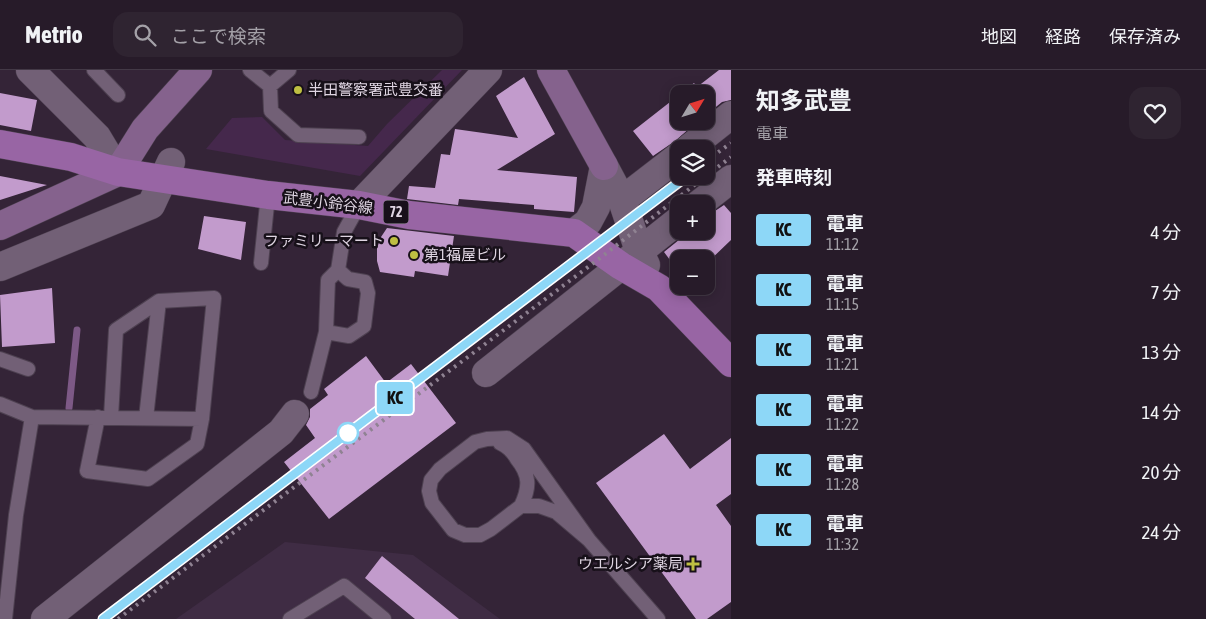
<!DOCTYPE html>
<html lang="ja">
<meta charset="utf-8">
<style>
:root{--surface:#271b29;--page:#2f2431;--text:#f1f3f6;--muted:#a4a1a8;--line:#433946}
body{margin:0;font-family:"Asap Condensed","Noto Sans JP",sans-serif;background:var(--page);color:var(--text);height:100vh;display:flex;flex-direction:column;font-size:19px;white-space:nowrap}
*{box-sizing:border-box;margin:0}
p{font-size:16px;color:var(--muted)}
.icon{flex:none;width:28px;height:28px;fill:none;stroke:currentColor;stroke-width:2;stroke-linecap:round;stroke-linejoin:round}
.map{position:relative;flex:1;overflow:hidden}
.sheet{display:flex;flex-direction:column;background:var(--surface);width:475px}
.sheet>*{flex:none}
.badge{padding:0 10px;border-radius:4px;font-size:18px;line-height:32px}
.needle{width:32px;rotate:52deg}
.tools{position:absolute;left:670px;top:15px;display:grid;gap:10px}
.tools a{display:grid;place-items:center;width:45px;height:45px;border-radius:10px;background:var(--surface);box-shadow:0 2px 12px #0003,0 0 0 1px var(--line);font-size:25px}
.map>.badge{position:absolute;translate:-50% -50%;box-shadow:0 0 0 2px #fff}
h2{padding:0 25px;font-size:19px;line-height:45px}
.round{display:grid;place-items:center;flex:none;width:52px;height:52px;border-radius:15px;background:var(--page)}
.overview{display:flex;align-items:center;justify-content:space-between;height:85px;padding:0 25px}
h1{font-size:24px;font-weight:700;line-height:38px}
ul{padding:0;list-style:none}
li{display:flex;align-items:center;gap:15px;height:60px;padding:0 25px}
li div{flex:1}
li b{display:block;font-size:19px}
li em{font-style:normal}
li .badge{min-width:55px;font-weight:700;text-align:center}
header{display:flex;align-items:center;gap:30px;box-sizing:border-box;height:70px;padding:0 25px;background:var(--surface);border-bottom:1px solid var(--line)}
header strong{font-size:24px}
nav{display:flex;gap:28px;margin-inline-start:auto;font-size:18px}
.search{width:350px;height:45px;background:var(--page);display:flex;align-items:center;gap:12px;box-sizing:border-box;padding:0 18px;border-radius:15px;color:var(--muted);font-size:19px}
main{display:flex;flex:1;min-height:0}
.map>svg:first-child{display:block}
.built{fill:#3f2c44}
.green{fill:#45284c}
.lines{fill:none;stroke-linecap:round;stroke-linejoin:round}
.stream{stroke:#7d5986;stroke-width:7}
.building{fill:#c29bcc}
.lane-casing{stroke:#4e4151;stroke-width:16}
.street-casing{stroke:#4e4151;stroke-width:29}
.secondary-casing{stroke:#4e4151;stroke-width:29}
.primary-casing{stroke:#4e4151;stroke-width:29}
.lane{stroke:#726076;stroke-width:14}
.street{stroke:#726076;stroke-width:28}
.secondary{stroke:#85628d;stroke-width:28}
.primary{stroke:#9865a4;stroke-width:28}
.rail{stroke:#8f8292;stroke-width:4;stroke-dasharray:2.5 5;stroke-linecap:butt}
.line-casing{stroke:#fff;stroke-width:11}
.line{stroke:#8dd7f7;stroke-width:8}
.poi-dot{fill:#bebf42;stroke:#171019;stroke-width:2}
.stop-dot{fill:#fff;stroke:#8dd7f7;stroke-width:2.5}
.labels{text-anchor:middle;stroke-width:5;stroke-linejoin:round;paint-order:stroke}
.shield{fill:#171019;stroke:#a39aa6;stroke-width:1}
.shield-label{font-size:14px;font-weight:bold;fill:#dfd5e2}
.poi-label{font-size:15px;fill:#dfd5e2;stroke:#171019;text-anchor:start}
.street-label{font-size:15px;fill:#dfd5e2;stroke:#171019}
</style>
<header>
<strong>Metrio</strong>
<div class="search"><svg class="icon" aria-label="search" viewBox="0 0 24 24"><circle cx="10" cy="10" r="6"/><path d="M15 15l6 6"/></svg>ここで検索</div>
<nav><a>地図</a><a>経路</a><a>保存済み</a></nav>
</header>
<main>
<div class="map">
<svg width="731" height="549" viewBox="0 0 731 549">
<rect width="100%" height="100%" fill="#342437"/>
<!-- built -->
<path class="built" d="M 285,472 L 413,485 L 500,549 L 176,549 Z"/>
<!-- green -->
<path class="green" d="M 442,0 L 462,0 L 360,106 L 206,79 L 232,48 L 262,47 L 285,70 L 368,76 L 387,54 Z"/>
<g class="lines">
<!-- stream -->
<path class="stream" d="M 69,338 L 77,260"/>
</g>
<!-- building -->
<path class="building" d="M 719,0 L 731,0 L 731,30 L 722,32 L 706,45 L 706,24 L 680,24 L 694,13 L 697,17 Z
M 524,7 L 555,64 L 497,100 L 577,107 L 574,142 L 534,139 L 534,135 L 459,129 L 458,135 L 407,129 L 409,116 L 435,118 L 441,84 L 450,85 L 455,59 L 518,68 L 496,26 Z
M 0,23 L 37,30 L 31,61 L 0,55 Z
M 679,25 L 679,51 L 698,51 L 675,71 L 653,86 L 633,61 Z
M 0,106 L 47,115 L 0,130 Z
M 724,135 L 731,143 L 731,170 L 706,194 L 706,189 L 679,189 L 679,202 L 664,182 L 690,161 L 706,161 L 706,147 Z
M 204,146 L 246,152 L 241,190 L 198,179 Z
M 387,158 L 454,166 L 448,206 L 415,201 L 414,207 L 380,202 L 377,191 L 377,178 L 381,167 Z
M 52,218 L 55,273 L 2,277 L 0,225 Z
M 366,286 L 386,313 L 411,294 L 456,353 L 329,449 L 284,392 L 315,368 L 306,355 L 310,347 L 310,339 L 328,325 L 324,319 Z
M 664,364 L 690,399 L 731,368 L 731,424 L 716,435 L 731,456 L 731,532 L 707,549 L 696,549 L 596,413 Z
M 382,486 L 459,549 L 415,549 L 365,508 Z"/>
<g class="lines">
<defs>
<path id="lane" d="M 94,0 L 118,25
M 250,0 L 270,16 L 289,0
M 270,16 L 271,41 L 298,65 L 359,67
M 261,193 L 268,125
M 338,200 L 348,209 L 365,212 L 368,223 L 364,256 L 349,266 L 326,262 L 328,210 L 338,200 L 344,162 L 359,135
M 0,289 L 28,299
M 311,322 L 326,262
M 0,334 L 32,347 L 16,445 L 5,549
M 32,347 L 202,349 L 214,228 L 159,231 L 116,260 L 111,347
M 98,347 L 87,401 L 148,409 L 197,374 L 202,349
M 146,348 L 159,231
M 500,373 C 507,376 513,382 517,389 C 530,405 530,417 521,436
M 589,470 L 556,442 L 539,436 L 521,436 L 491,459 L 480,465 L 465,465 L 453,460 L 432,433 L 429,421 L 431,410 L 440,399 L 475,372 L 487,369 L 507,368 L 524,379 L 589,470 L 658,549
M 290,549 L 344,516 L 384,549"/>
<path id="street" d="M 30,0 L 97,67 L 118,102
M 688,79 L 731,45
M 604,96 L 622,130 L 639,181 L 646,195
M 622,130 L 679,86
M 699,134 L 731,109
M 359,135 L 488,0
M 574,163 L 588,152 L 596,137 L 604,96
M 0,197 L 151,135 L 171,92
M 486,303 L 679,150
M 45,549 L 281,362 L 295,344"/>
<path id="secondary" d="M 551,0 L 604,96
M 0,156 L 118,102 L 145,59 L 198,0"/>
<path id="primary" d="M 0,74 L 71,87 L 118,102 L 268,125 L 359,135 L 409,145 L 574,163 L 621,196 L 659,218 L 731,293"/>
</defs>
<!-- lane casing -->
<use href="#lane" class="lane-casing"/>
<!-- street casing -->
<use href="#street" class="street-casing"/>
<!-- secondary casing -->
<use href="#secondary" class="secondary-casing"/>
<!-- primary casing -->
<use href="#primary" class="primary-casing"/>
<!-- lane -->
<use href="#lane" class="lane"/>
<!-- street -->
<use href="#street" class="street"/>
<!-- secondary -->
<use href="#secondary" class="secondary"/>
<!-- primary -->
<use href="#primary" class="primary"/>
<!-- rail -->
<path class="rail" d="M 706,91 L 731,73
M 706,106 L 731,87
M 103,549 L 687,106
M 118,549 L 604,185 L 706,106"/>
</g>
<g class="lines">
<defs>
<path id="line" d="M 103,549 L 687,106"/>
</defs>
<!-- line casing -->
<use href="#line" class="line-casing"/>
<!-- line -->
<use href="#line" class="line"/>
</g>
<!-- markers -->
<g class="poi-dot">
<circle cx="298" cy="20" r="5"/>
<circle cx="394" cy="171" r="5"/>
<circle cx="414" cy="185" r="5"/>
<path d="M690.5 486.5h5v5h5v5h-5v5h-5v-5h-5v-5h5z"/>
</g>
<circle class="stop-dot" cx="348" cy="363" r="10"/>
<g class="labels">
<!-- shield labels -->
<rect class="shield" x="383.5" y="130.5" width="25" height="23" rx="4"/>
<g class="shield-label">
<text x="396" y="147">72</text>
</g>
<!-- poi labels -->
<g class="poi-label">
<text x="308" y="25">半田警察署武豊交番</text>
<text x="384" y="176" text-anchor="end">ファミリーマート</text>
<text x="424" y="190">第1福屋ビル</text>
<text x="683" y="499" text-anchor="end">ウエルシア薬局</text>
</g>
<!-- street labels -->
<g class="street-label">
<text transform="translate(328 133) rotate(7)" y="5">武豊小鈴谷線</text>
</g>
</g>
</svg>
<div class="tools">
<a><svg class="needle" viewBox="-14 -14 28 28"><path d="M0-13l5 13h-10z" fill="#e53935"/><path d="M0 13l5-13h-10z" fill="#a4a1a8"/></svg></a>
<a><svg class="icon" aria-label="layers" viewBox="0 0 24 24"><path d="M12 4l9 5-9 5-9-5zM3 14l9 5 9-5"/></svg></a>
<a>+</a>
<a>−</a>
</div>
<b class="badge" style="left:395px;top:328px;background:#8dd7f7;color:#111">KC</b>
</div>
<section class="sheet">
<div class="overview"><div><h1>知多武豊</h1><p>電車</p></div><a class="round"><svg class="icon" aria-label="heart" viewBox="0 0 24 24"><path d="M12 20l-8-8c-3-5 5-10 8-4 3-6 11-1 8 4z"/></svg></a></div>
<h2>発車時刻</h2>
<ul>
<li><span class="badge" style="background:#8dd7f7;color:#111">KC</span><div><b>電車</b><p>11:12</p></div><em>4 分</em></li>
<li><span class="badge" style="background:#8dd7f7;color:#111">KC</span><div><b>電車</b><p>11:15</p></div><em>7 分</em></li>
<li><span class="badge" style="background:#8dd7f7;color:#111">KC</span><div><b>電車</b><p>11:21</p></div><em>13 分</em></li>
<li><span class="badge" style="background:#8dd7f7;color:#111">KC</span><div><b>電車</b><p>11:22</p></div><em>14 分</em></li>
<li><span class="badge" style="background:#8dd7f7;color:#111">KC</span><div><b>電車</b><p>11:28</p></div><em>20 分</em></li>
<li><span class="badge" style="background:#8dd7f7;color:#111">KC</span><div><b>電車</b><p>11:32</p></div><em>24 分</em></li>
</ul>
</section>
</main>
